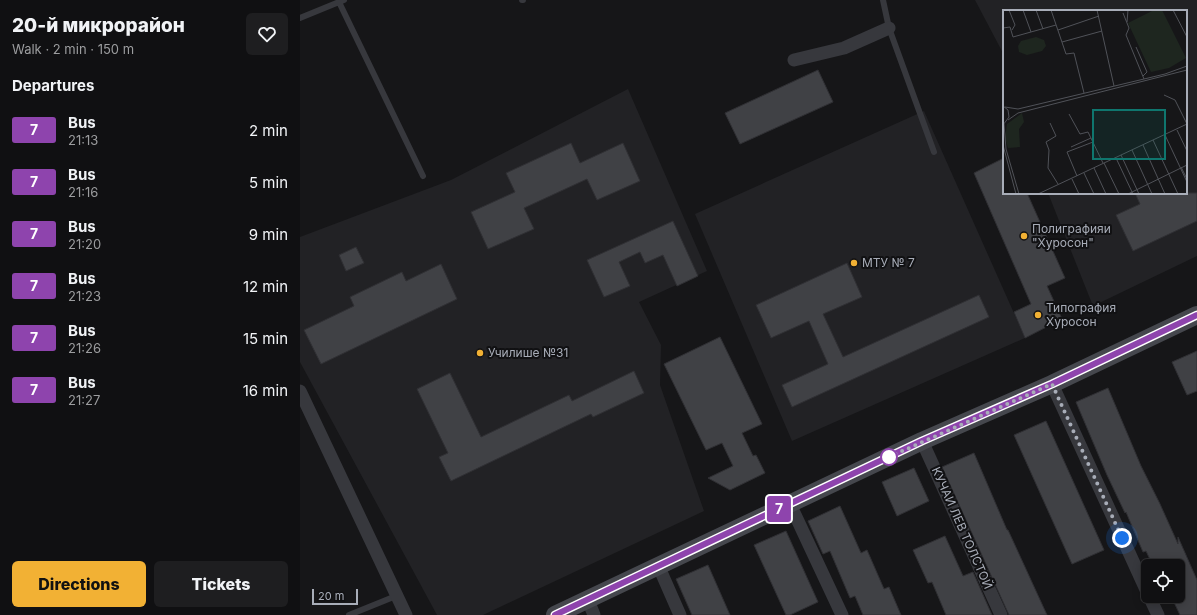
<!DOCTYPE html>
<meta charset="utf-8">
<style>
:root{--surface:#101012;--page:#1e1e20;--text:#f1f3f6;--muted:#9c9d9f;--line:#303032;--accent:#f2b134}
body{margin:0;font-family:Inter,sans-serif;background:var(--page);color:var(--text);height:100vh;display:flex;flex-direction:column;font-size:15px;white-space:nowrap}
*{box-sizing:border-box;margin:0}
p{font-size:13px;color:var(--muted)}
.icon{flex:none;width:22px;height:22px;fill:none;stroke:currentColor;stroke-width:2;stroke-linecap:round;stroke-linejoin:round}
.map{position:relative;flex:1;overflow:hidden}
.sheet{display:flex;flex-direction:column;background:var(--surface);width:300px}
.sheet>*{flex:none}
.badge{padding:0 8px;border-radius:3px;font-size:14px;line-height:26px}
.tools{position:absolute;left:841px;top:559px;display:grid;gap:8px}
.tools a{display:grid;place-items:center;width:44px;height:44px;border-radius:6px;background:var(--surface);box-shadow:0 2px 10px #0003,0 0 0 1px var(--line);font-size:20px}
.scale{position:absolute;left:12px;bottom:10px;width:46px;box-sizing:border-box;padding-left:4px;border:2px solid #a8adb8;border-top:0;font-size:11px;line-height:14px;white-space:nowrap;color:#a8adb8;-webkit-text-stroke:3px #111113;paint-order:stroke}
.you{position:absolute;width:20px;height:20px;margin:-10px;border:3px solid #fff;border-radius:50%;background:#1a73e8;box-shadow:0 0 0 6px #1a73e833}
.map>.badge{position:absolute;translate:-50% -50%;box-shadow:0 0 0 2px #fff}
h2{padding:0 12px;font-size:15px;line-height:36px}
.round{display:grid;place-items:center;flex:none;width:42px;height:42px;border-radius:6px;background:var(--page)}
.head{display:flex;align-items:center;justify-content:space-between;height:68px;padding:0 12px}
h1{font-size:19px;font-weight:800;line-height:30px}
.cta{display:flex;gap:8px;margin-top:auto;padding:8px 12px}
.cta a{flex:1;height:46px;border-radius:6px;background:var(--accent);color:#111;font-size:16px;font-weight:800;line-height:46px;text-align:center}
.cta a+a{background:var(--page);color:var(--text)}
ul{padding:0;list-style:none}
li{display:flex;align-items:center;gap:12px;height:52px;padding:0 12px}
li div{flex:1}
li b{display:block;font-size:15px}
li em{font-style:normal}
li .badge{min-width:44px;font-weight:700;text-align:center}
main{display:flex;flex:1;min-height:0}
.map>svg:first-child{display:block}
.built{fill:#222225}
.building{fill:#404145;stroke:#303034}
.lines{fill:none;stroke-linecap:round;stroke-linejoin:round}
.lane{stroke:#37383d;stroke-width:6}
.street{stroke:#37383d;stroke-width:13}
.secondary{stroke:#45474d;stroke-width:18}
.line-casing{stroke:#fff;stroke-width:9}
.line{stroke:#8e44ad;stroke-width:6}
.walk{stroke:#a8adb8;stroke-width:4;stroke-dasharray:0 7.2}
.poi-dot{fill:#f2b134;stroke:#111113;stroke-width:1.5}
.stop-dot{fill:#fff;stroke:#8e44ad;stroke-width:2}
.labels{text-anchor:middle;stroke-width:4;stroke-linejoin:round;paint-order:stroke}
.poi-label{font-size:12px;fill:#a8adb8;stroke:#111113;text-anchor:start}
.street-label{font-size:12px;fill:#a8adb8;stroke:#111113}
.inset-road{fill:none;stroke:#505258;stroke-width:1}
.view{fill:#0f766e;fill-opacity:0.15;stroke:#0f766e;stroke-width:2}
.inset-edge{fill:none;stroke:#a8adb8;stroke-width:2}
</style>
<main>
<section class="sheet">
<div class="head"><div><h1>20-й микрорайон</h1><p>Walk · 2 min · 150 m</p></div><a class="round"><svg class="icon" aria-label="heart" viewBox="0 0 24 24"><path d="M12 20l-8-8c-3-5 5-10 8-4 3-6 11-1 8 4z"/></svg></a></div>
<h2>Departures</h2>
<ul>
<li><span class="badge" style="background:#8e44ad;color:#fff">7</span><div><b>Bus</b><p>21:13</p></div><em>2 min</em></li>
<li><span class="badge" style="background:#8e44ad;color:#fff">7</span><div><b>Bus</b><p>21:16</p></div><em>5 min</em></li>
<li><span class="badge" style="background:#8e44ad;color:#fff">7</span><div><b>Bus</b><p>21:20</p></div><em>9 min</em></li>
<li><span class="badge" style="background:#8e44ad;color:#fff">7</span><div><b>Bus</b><p>21:23</p></div><em>12 min</em></li>
<li><span class="badge" style="background:#8e44ad;color:#fff">7</span><div><b>Bus</b><p>21:26</p></div><em>15 min</em></li>
<li><span class="badge" style="background:#8e44ad;color:#fff">7</span><div><b>Bus</b><p>21:27</p></div><em>16 min</em></li>
</ul>
<div class="cta"><a>Directions</a><a>Tickets</a></div>
</section>
<div class="map">
<svg width="897" height="615" viewBox="0 0 897 615">
<rect width="100%" height="100%" fill="#161618"/>
<!-- built -->
<path class="built" d="M 675,0 L 897,0 L 897,256 L 793,306 L 748,193 L 886,193 L 886,11 L 704,11 L 704,55 Z
M 328,89 L 407,271 L 339,302 L 361,345 L 360,385 L 404,511 L 183,615 L 137,615 L 0,362 L 0,237 L 151,180 Z
M 624,111 L 725,338 L 492,441 L 395,214 Z"/>
<!-- building -->
<path class="building" d="M 518,70 L 533,102 L 440,144 L 425,113 Z
M 271,143 L 280,163 L 323,143 L 340,181 L 297,200 L 287,179 L 224,208 L 234,229 L 188,249 L 171,212 L 215,192 L 206,173 Z
M 704,158 L 704,193 L 727,193 L 765,278 L 747,286 L 762,319 L 725,338 L 714,312 L 731,304 L 674,173 Z
M 835,193 L 897,193 L 897,221 L 833,251 L 816,215 L 840,204 Z
M 373,221 L 398,276 L 377,286 L 363,255 L 345,263 L 340,252 L 319,262 L 330,286 L 304,297 L 287,260 Z
M 56,247 L 64,263 L 46,271 L 39,255 Z
M 547,263 L 562,297 L 523,314 L 543,357 L 679,295 L 689,317 L 492,407 L 482,385 L 528,364 L 509,321 L 471,338 L 456,305 Z
M 141,264 L 157,299 L 21,364 L 4,330 L 54,306 L 50,297 L 102,272 L 106,281 Z
M 420,337 L 462,424 L 442,433 L 453,456 L 456,455 L 465,473 L 430,490 L 408,478 L 433,466 L 422,443 L 406,450 L 364,364 Z
M 897,351 L 897,391 L 887,395 L 872,362 Z
M 334,371 L 344,393 L 293,417 L 291,414 L 151,481 L 139,457 L 148,453 L 117,389 L 150,373 L 181,437 L 269,395 L 272,401 Z
M 808,388 L 841,466 L 860,504 L 878,544 L 878,537 L 897,580 L 897,615 L 880,615 L 871,596 L 878,596 L 878,566 L 853,566 L 846,551 L 843,552 L 826,512 L 825,513 L 807,475 L 776,402 Z
M 746,421 L 804,550 L 772,564 L 714,435 Z
M 674,453 L 707,530 L 708,530 L 747,615 L 709,615 L 642,467 Z
M 614,468 L 629,501 L 597,516 L 582,482 Z
M 540,506 L 561,553 L 567,550 L 584,589 L 589,587 L 601,615 L 563,615 L 555,596 L 550,598 L 530,551 L 523,554 L 508,521 Z
M 486,531 L 518,602 L 490,615 L 486,615 L 454,545 Z
M 645,536 L 663,576 L 673,572 L 692,615 L 646,615 L 632,582 L 628,583 L 613,550 Z
M 408,565 L 430,615 L 392,615 L 376,579 Z"/>
<g class="lines">
<!-- lane -->
<path class="lane" d="M 222,0 L 223,0
M 583,0 L 589,28 L 634,152
M 39,2 L 123,176
M 0,18 L 44,0
M 49,615 L 96,596"/>
<!-- street -->
<path class="street" d="M 494,60 L 544,48 L 589,28
M 752,384 L 848,594
M 0,391 L 106,615
M 622,441 L 701,615
M 490,504 L 542,615
M 358,565 L 380,615
M 849,596 L 858,615
M 288,600 L 294,615"/>
<!-- secondary -->
<path class="secondary" d="M 255,615 L 622,441 L 752,384 L 897,315"/>
</g>
<g class="lines">
<defs>
<path id="line" d="M 255,615 L 622,441 L 752,384 L 897,315"/>
</defs>
<!-- line casing -->
<use href="#line" class="line-casing"/>
<!-- line -->
<use href="#line" class="line"/>
<!-- walk -->
<path class="walk" d="M 589,457 L 752,384 L 822,538"/>
</g>
<!-- markers -->
<g class="poi-dot">
<circle cx="724" cy="236" r="4"/>
<circle cx="554" cy="263" r="4"/>
<circle cx="738" cy="315" r="4"/>
<circle cx="180" cy="353" r="4"/>
</g>
<circle class="stop-dot" cx="589" cy="457" r="8"/>
<g class="labels">
<!-- poi labels -->
<g class="poi-label">
<text x="732" y="233">Полиграфияи<tspan x="732" dy="14">"Хуросон"</tspan></text>
<text x="562" y="267">МТУ № 7</text>
<text x="746" y="312">Типография<tspan x="746" dy="14">Хуросон</tspan></text>
<text x="188" y="357">Училише №31</text>
</g>
<!-- street labels -->
<g class="street-label">
<text transform="translate(662 528) rotate(66)" y="4">КУЧАИ ЛЕВ ТОЛСТОЙ</text>
</g>
</g>
<!-- overview -->
<g transform="translate(703 10)">
<rect width="184" height="184" fill="#161618"/>
<path d="M 151,0 L 159,0 L 183,48 L 166,58 L 148,62 L 125,13 ZM 33,27 L 41,30 L 43,36 L 39,41 L 24,45 L 16,42 L 15,36 L 18,31 ZM 19,103 L 21,112 L 16,119 L 17,137 L 5,138 L 2,128 L 4,114 Z" fill="#1e261f"/>
<path class="inset-road" d="M 6,0 L 12,15 L 9,20M 20,0 L 28,22M 33,0 L 40,19M 48,0 L 63,44 L 71,43 L 81,83M 94,0 L 111,76M 170,0 L 184,27M 120,3 L 126,18 L 123,25 L 141,69M 124,12 L 125,0M 0,18 L 7,17 L 10,27 L 53,15M 55,20 L 96,6M 59,32 L 99,21M 133,37 L 144,62 L 140,66M 161,85 L 172,90 L 184,114M 0,96 L 5,100 L 6,107 L 0,115M 2,97 L 15,99 L 162,64 L 184,56M 66,104 L 77,124 L 85,122 L 100,153M 5,110 L 15,103 L 184,60M 47,113 L 53,126 L 43,132 L 46,140 L 45,158 L 55,174M 1,114 L 3,139 L 16,184M 174,120 L 184,141M 162,125 L 184,172M 150,130 L 175,184M 0,135 L 13,184M 140,135 L 162,184M 68,137 L 88,128M 129,140 L 149,184M 118,145 L 136,184M 113,148 L 130,184M 101,153 L 116,184M 178,157 L 184,169M 91,158 L 103,184M 81,163 L 91,184M 74,166 L 64,142 L 90,132M 69,169 L 76,184M 35,184 L 184,114M 125,184 L 184,155"/>
<path class="view" d="M 90,100 L 162,100 L 162,149 L 90,149 Z"/>
<rect width="184" height="184" class="inset-edge"/>
</g>
</svg>
<div class="tools">
<a><svg class="icon" aria-label="locate" viewBox="0 0 24 24"><circle cx="12" cy="12" r="6"/><path d="M12 2v4M12 18v4M2 12h4M18 12h4"/></svg></a>
</div>
<div class="scale">20 m</div>
<div class="you" style="left:822px;top:538px"></div>
<b class="badge" style="left:479px;top:509px;background:#8e44ad;color:#fff">7</b>
</div>
</main>
